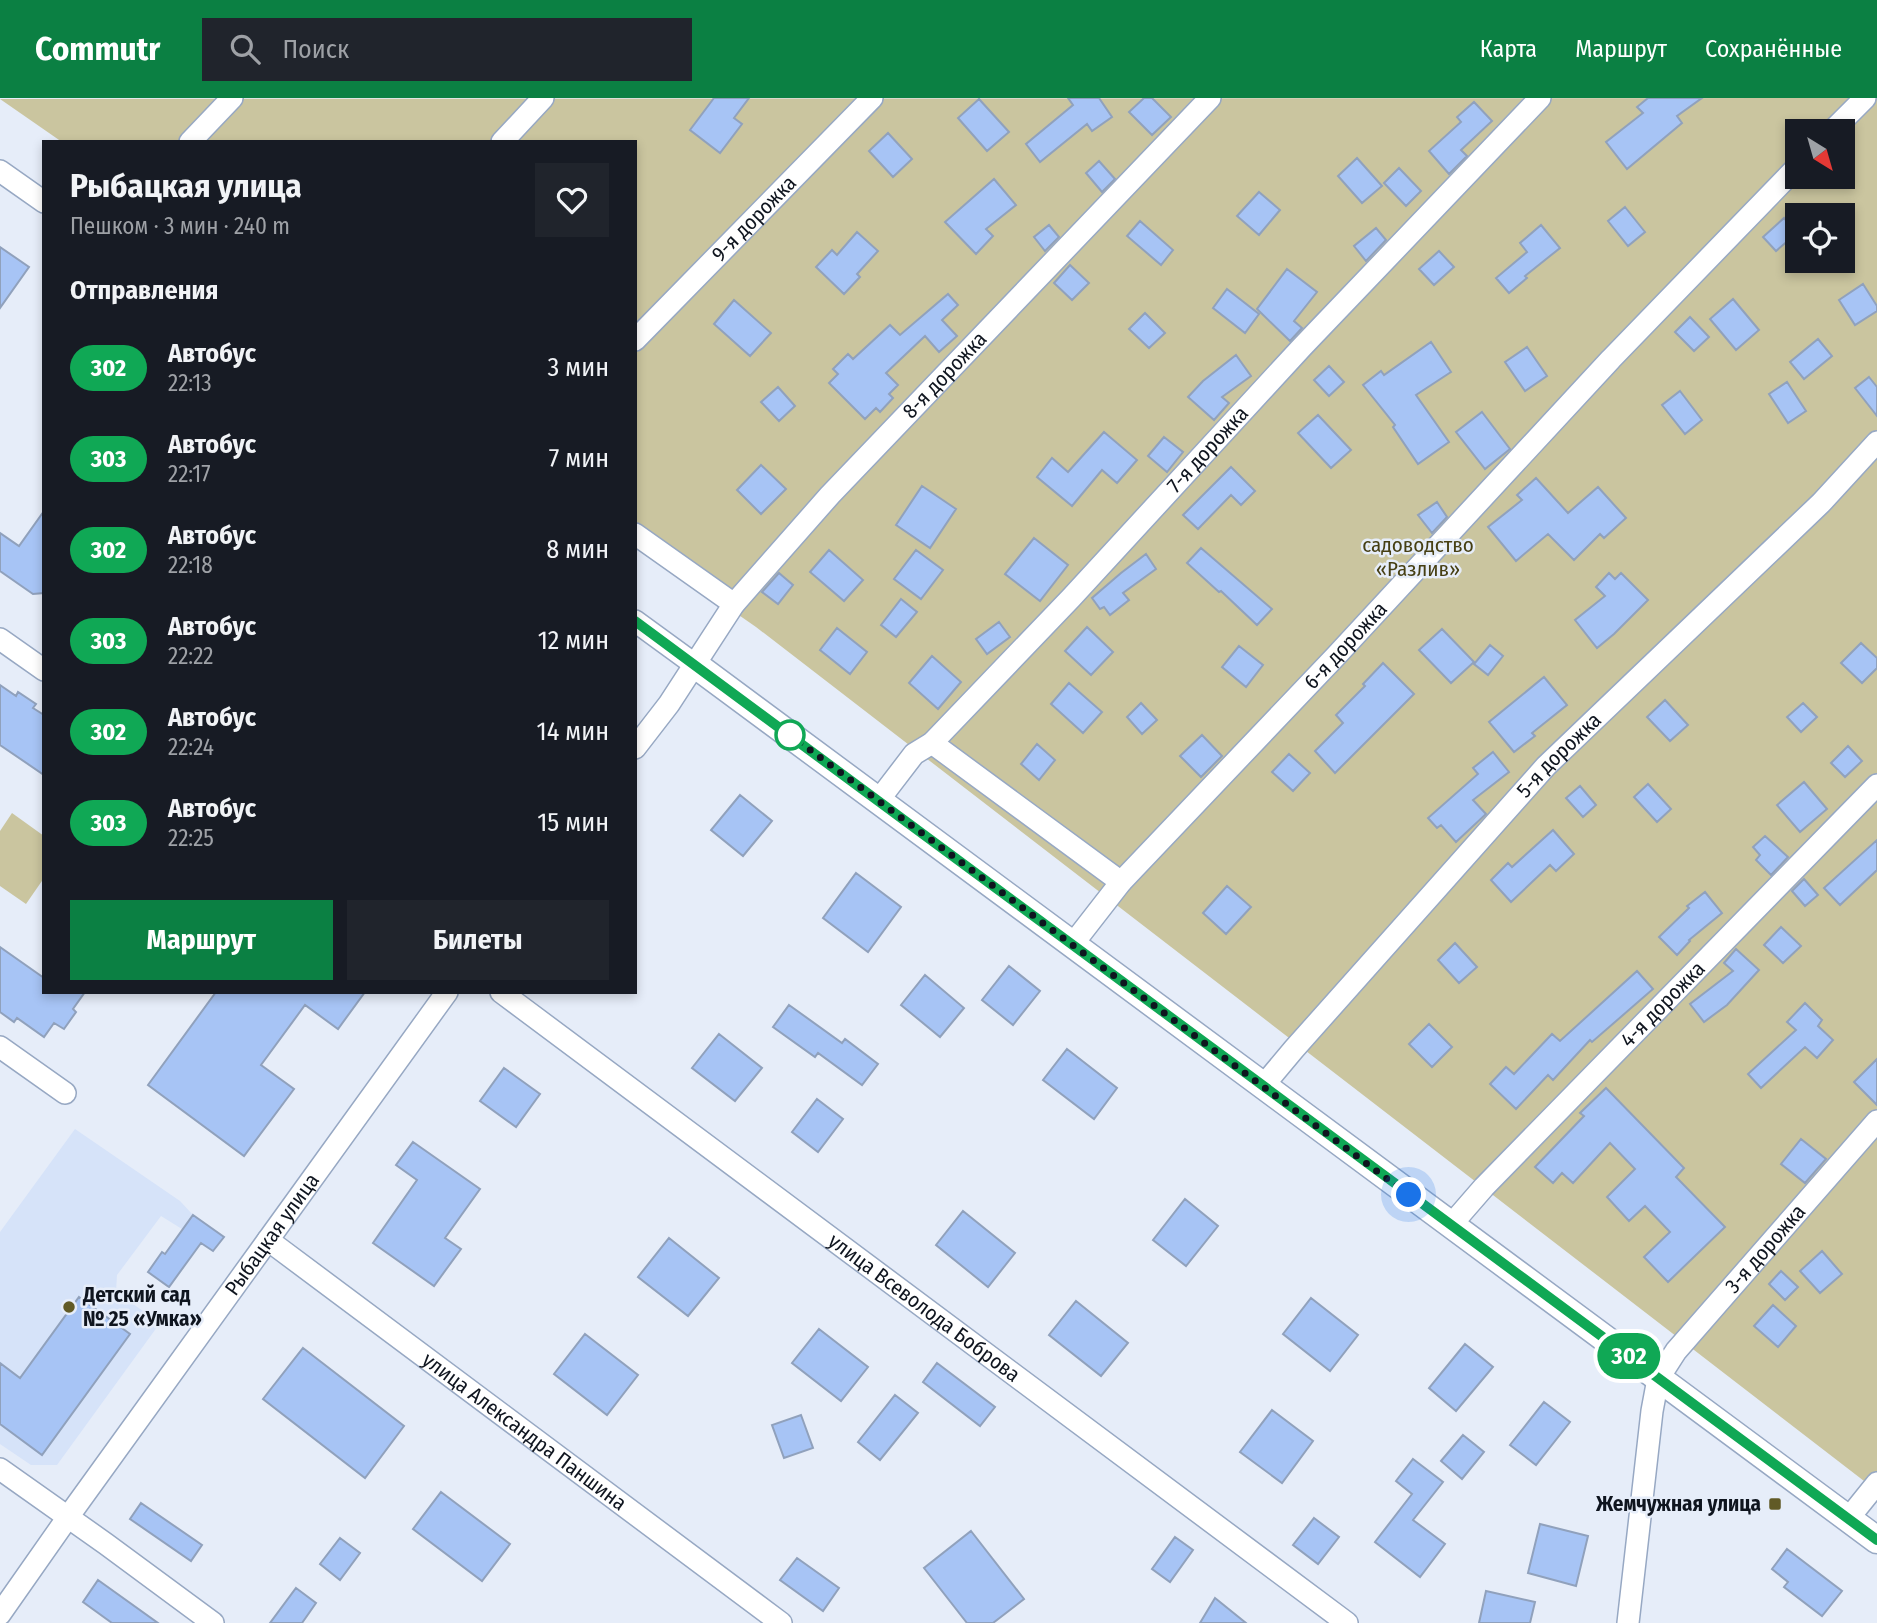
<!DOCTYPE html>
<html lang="ru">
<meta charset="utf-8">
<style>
:root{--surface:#171b24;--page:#20242c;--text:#f1f3f6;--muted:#9ea1a6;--accent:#0b8043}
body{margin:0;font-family:"Fira Sans Condensed",sans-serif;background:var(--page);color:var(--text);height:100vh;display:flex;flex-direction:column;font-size:26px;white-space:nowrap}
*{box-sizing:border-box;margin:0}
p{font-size:23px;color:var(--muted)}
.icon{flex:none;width:38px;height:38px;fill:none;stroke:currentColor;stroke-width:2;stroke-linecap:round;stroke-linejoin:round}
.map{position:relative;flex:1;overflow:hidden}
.panel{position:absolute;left:42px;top:42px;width:595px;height:854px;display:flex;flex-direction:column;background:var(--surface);border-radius:0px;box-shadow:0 4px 10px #0003}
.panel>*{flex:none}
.badge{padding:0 14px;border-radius:23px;font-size:24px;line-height:46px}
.needle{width:46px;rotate:143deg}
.fabs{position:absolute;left:1785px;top:21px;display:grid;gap:14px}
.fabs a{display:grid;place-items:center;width:70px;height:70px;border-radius:0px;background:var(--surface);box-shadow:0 4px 10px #0003;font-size:35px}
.you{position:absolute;width:35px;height:35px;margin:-18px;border:5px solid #fff;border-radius:50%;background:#1a73e8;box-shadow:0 0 0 10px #1a73e833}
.map>.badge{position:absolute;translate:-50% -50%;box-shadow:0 0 0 4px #fff}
h2{padding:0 28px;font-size:26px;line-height:63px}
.round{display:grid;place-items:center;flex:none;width:74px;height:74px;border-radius:0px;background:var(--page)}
.summary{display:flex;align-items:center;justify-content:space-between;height:119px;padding:0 28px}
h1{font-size:33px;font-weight:700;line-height:52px}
.button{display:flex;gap:14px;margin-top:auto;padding:14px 28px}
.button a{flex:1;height:80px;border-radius:0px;background:var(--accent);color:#fff;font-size:28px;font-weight:700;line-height:80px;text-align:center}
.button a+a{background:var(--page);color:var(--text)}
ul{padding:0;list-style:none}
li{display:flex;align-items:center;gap:21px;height:91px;padding:0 28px}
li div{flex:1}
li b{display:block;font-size:26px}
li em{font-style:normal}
li .badge{min-width:77px;font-weight:700;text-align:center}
header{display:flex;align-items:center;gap:42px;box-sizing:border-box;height:98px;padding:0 35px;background:var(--accent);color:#fff}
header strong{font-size:33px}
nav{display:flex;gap:38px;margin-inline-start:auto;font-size:24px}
.search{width:490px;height:63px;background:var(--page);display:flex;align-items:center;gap:18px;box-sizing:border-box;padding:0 24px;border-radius:0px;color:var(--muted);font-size:26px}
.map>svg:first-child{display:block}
.built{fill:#d6e3f9}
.green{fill:#cac59f;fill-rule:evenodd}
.building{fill:#a7c4f5;stroke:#90a1bc;stroke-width:2}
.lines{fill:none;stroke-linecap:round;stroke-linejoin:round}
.minor-casing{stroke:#97a8c3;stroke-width:24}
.tertiary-casing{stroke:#97a8c3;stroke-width:29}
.minor{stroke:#fff;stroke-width:21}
.tertiary{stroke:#fff;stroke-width:26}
.line-casing{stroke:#fff;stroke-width:16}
.line{stroke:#10a855;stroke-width:10}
.walk{stroke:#0f151f;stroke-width:7;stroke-dasharray:0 12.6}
.stop-dot{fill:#fff;stroke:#10a855;stroke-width:3.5}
.poi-dot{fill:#615a26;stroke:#e6edf9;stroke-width:2.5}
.labels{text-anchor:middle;stroke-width:5;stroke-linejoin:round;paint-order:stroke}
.street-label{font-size:21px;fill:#0f151f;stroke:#e6edf9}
.park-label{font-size:21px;fill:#463f13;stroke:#e6edf9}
.poi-label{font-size:21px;font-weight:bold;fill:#0f151f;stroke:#e6edf9;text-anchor:start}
</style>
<header>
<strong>Commutr</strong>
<div class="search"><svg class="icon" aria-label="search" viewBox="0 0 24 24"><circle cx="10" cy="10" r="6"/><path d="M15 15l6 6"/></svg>Поиск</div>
<nav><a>Карта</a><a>Маршрут</a><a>Сохранённые</a></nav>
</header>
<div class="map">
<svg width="1877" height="1525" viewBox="0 0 1877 1525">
<rect width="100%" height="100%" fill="#e6edf9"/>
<!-- built -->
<path class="built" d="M 75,1031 L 180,1103 L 193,1117 L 182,1131 L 161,1118 L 117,1177 L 116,1194 L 160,1225 L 57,1367 L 31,1367 L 0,1346 L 0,1134 Z"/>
<!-- green -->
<path class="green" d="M 1877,0 L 1877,1393 L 756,529 L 635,445 L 635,44 L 62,44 L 0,1 ZM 1797,33 L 1843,33 L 1843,79 L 1797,79 ZM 1797,117 L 1843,117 L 1843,163 L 1797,163 Z
M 12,715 L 44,738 L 44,780 L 26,806 L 0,788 L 0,733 Z"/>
<!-- building -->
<path class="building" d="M 714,0 L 749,0 L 734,20 L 742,26 L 720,55 L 690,32 Z
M 1068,0 L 1099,0 L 1112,19 L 1092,33 L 1087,26 L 1040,64 L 1026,46 L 1073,7 Z
M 1144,0 L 1152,0 L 1171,19 L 1152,37 L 1129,14 Z
M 1648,0 L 1702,0 L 1677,18 L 1682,25 L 1627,71 L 1606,44 L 1643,15 L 1637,9 Z
M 979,1 L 1009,34 L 987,53 L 958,20 Z
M 1474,4 L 1492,23 L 1461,52 L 1467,58 L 1449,76 L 1429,53 L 1461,24 L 1457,19 Z
M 888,35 L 912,61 L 893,79 L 869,53 Z
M 1357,60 L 1382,88 L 1362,105 L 1338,78 Z
M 1099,63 L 1115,81 L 1102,94 L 1086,75 Z
M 1399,70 L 1421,93 L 1406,108 L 1384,85 Z
M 994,81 L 1016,107 L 986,131 L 993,138 L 976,156 L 945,124 Z
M 1259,94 L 1280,112 L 1259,137 L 1237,118 Z
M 1625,109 L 1645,134 L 1628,148 L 1608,123 Z
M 1784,120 L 1797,135 L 1776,153 L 1763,139 Z
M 1140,123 L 1173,152 L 1161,167 L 1127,138 Z
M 1049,127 L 1059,139 L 1045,153 L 1034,139 Z
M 1541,127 L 1560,150 L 1525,178 L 1527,180 L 1509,195 L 1496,180 L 1527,154 L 1520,145 Z
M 1376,130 L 1386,142 L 1366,163 L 1354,148 Z
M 857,134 L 878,153 L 857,176 L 860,179 L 844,196 L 816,169 L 832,152 L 837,157 Z
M 0,149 L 29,169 L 0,210 Z
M 1439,153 L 1454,169 L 1434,187 L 1419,171 Z
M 1070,167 L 1089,185 L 1072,202 L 1054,185 Z
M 1287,171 L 1317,194 L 1294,223 L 1302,230 L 1290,243 L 1257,211 Z
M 1863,186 L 1877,208 L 1877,213 L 1855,227 L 1839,202 Z
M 1227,191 L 1259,216 L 1245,235 L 1213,210 Z
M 948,196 L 958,207 L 942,222 L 957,238 L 939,254 L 925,238 L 886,275 L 898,287 L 889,296 L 893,300 L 880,314 L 876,310 L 865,321 L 829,285 L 838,276 L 833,271 L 848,256 L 853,261 L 890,227 L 900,237 Z
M 1733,201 L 1759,232 L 1736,252 L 1710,221 Z
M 734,202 L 771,235 L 750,258 L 714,226 Z
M 1145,215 L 1165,235 L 1149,250 L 1129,231 Z
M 1690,219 L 1709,239 L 1694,253 L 1675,234 Z
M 1818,241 L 1832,258 L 1804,281 L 1790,264 Z
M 1431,244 L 1451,274 L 1416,297 L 1449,344 L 1418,366 L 1393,329 L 1395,327 L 1363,287 L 1381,273 L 1384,277 Z
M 1527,249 L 1547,278 L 1525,293 L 1505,264 Z
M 1236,257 L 1251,278 L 1222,299 L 1229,305 L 1214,322 L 1188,299 L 1203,283 Z
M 1329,268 L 1344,284 L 1329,298 L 1314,282 Z
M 1869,279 L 1877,289 L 1877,318 L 1855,290 Z
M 1787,284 L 1806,313 L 1788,325 L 1769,296 Z
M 778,289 L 795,308 L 779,323 L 761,304 Z
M 1680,293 L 1702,322 L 1685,336 L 1662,307 Z
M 1482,314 L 1510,351 L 1485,371 L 1456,334 Z
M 1318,317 L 1351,352 L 1331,370 L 1298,335 Z
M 1104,334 L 1137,362 L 1117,385 L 1102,372 L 1072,408 L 1037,379 L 1052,360 L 1068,374 Z
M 1164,339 L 1183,354 L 1167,374 L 1148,358 Z
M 761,367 L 786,391 L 761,416 L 737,392 Z
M 1231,369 L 1255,393 L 1241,407 L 1231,397 L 1198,431 L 1183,417 Z
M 1536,380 L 1568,415 L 1598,389 L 1626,420 L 1604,440 L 1600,436 L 1574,462 L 1548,436 L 1516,463 L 1488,429 L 1522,402 L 1517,397 Z
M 922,388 L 956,411 L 930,450 L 896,427 Z
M 1437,404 L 1447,419 L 1432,435 L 1418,417 Z
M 44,413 L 44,495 L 33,496 L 0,473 L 0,435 L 19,448 Z
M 1034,440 L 1068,467 L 1040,503 L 1005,476 Z
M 1201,450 L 1272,511 L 1257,527 L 1221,493 L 1219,494 L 1187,465 Z
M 829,452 L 863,482 L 844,503 L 810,474 Z
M 916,452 L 943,472 L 921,501 L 894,481 Z
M 1146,456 L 1156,471 L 1123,495 L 1129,502 L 1110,517 L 1104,509 L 1100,511 L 1092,500 L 1121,475 Z
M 779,475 L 793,487 L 778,506 L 762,494 Z
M 1609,475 L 1615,481 L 1621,475 L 1648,502 L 1614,536 L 1597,550 L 1575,522 L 1605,498 L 1596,489 Z
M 901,501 L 917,514 L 896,539 L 881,527 Z
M 999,524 L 1010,539 L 987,556 L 976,541 Z
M 1087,529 L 1113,554 L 1091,577 L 1065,553 Z
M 837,530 L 867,554 L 850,576 L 820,552 Z
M 1442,531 L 1474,564 L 1451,585 L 1419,552 Z
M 1861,545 L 1877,560 L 1877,570 L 1862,585 L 1841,565 Z
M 1490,547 L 1503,558 L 1488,577 L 1474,566 Z
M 1239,548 L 1263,567 L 1246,589 L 1222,569 Z
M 932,558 L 961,584 L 938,611 L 909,585 Z
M 1383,565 L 1414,596 L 1335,675 L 1315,653 L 1343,625 L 1336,617 L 1365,588 L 1363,586 Z
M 1544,579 L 1567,607 L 1532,635 L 1535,638 L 1514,654 L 1489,624 Z
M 1069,585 L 1102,614 L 1083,635 L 1051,606 Z
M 0,587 L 16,598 L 18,594 L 36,606 L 33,610 L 44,617 L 44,677 L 0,647 Z
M 1665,602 L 1688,627 L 1670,643 L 1647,619 Z
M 1141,605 L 1157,622 L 1142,636 L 1127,619 Z
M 1803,605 L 1817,619 L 1801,634 L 1787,619 Z
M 1202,637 L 1222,658 L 1201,679 L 1180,658 Z
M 1037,646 L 1055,662 L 1039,682 L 1021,666 Z
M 1848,648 L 1862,663 L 1845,679 L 1831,665 Z
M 1493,654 L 1509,674 L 1473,702 L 1486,716 L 1456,744 L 1441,727 L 1437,730 L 1428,720 L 1478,676 L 1473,670 Z
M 1289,656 L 1310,675 L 1293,693 L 1272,674 Z
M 1804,684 L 1827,711 L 1800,734 L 1777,707 Z
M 1648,686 L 1671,711 L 1657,724 L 1634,699 Z
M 1580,688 L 1596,707 L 1583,719 L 1566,700 Z
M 740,697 L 772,723 L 743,758 L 711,732 Z
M 1553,732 L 1574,756 L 1556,773 L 1550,767 L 1511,804 L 1491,782 L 1508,765 L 1512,769 Z
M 1765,738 L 1788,759 L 1771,777 L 1756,762 L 1760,757 L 1753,749 Z
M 1877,742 L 1877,772 L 1840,807 L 1824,790 Z
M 856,775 L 901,809 L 868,854 L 823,820 Z
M 1804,781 L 1818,797 L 1805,808 L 1792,793 Z
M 1227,788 L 1251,809 L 1226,836 L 1203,815 Z
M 1705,794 L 1722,815 L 1689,842 L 1690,843 L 1677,857 L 1659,839 L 1689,810 L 1687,808 Z
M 1781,829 L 1801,848 L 1783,865 L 1764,847 Z
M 1455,845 L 1477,869 L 1459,885 L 1438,862 Z
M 0,849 L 44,880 L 44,894 L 85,894 L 73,911 L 76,914 L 64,931 L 54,925 L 44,939 L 17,920 L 14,924 L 0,914 Z
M 1736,851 L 1759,872 L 1727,907 L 1704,924 L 1690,906 L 1733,873 L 1724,865 Z
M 1009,868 L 1040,893 L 1013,927 L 982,902 Z
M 1637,873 L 1653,891 L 1592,944 L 1590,942 L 1553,982 L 1548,977 L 1516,1011 L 1490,986 L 1506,969 L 1514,976 L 1552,936 L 1560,943 Z
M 925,877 L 964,910 L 940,939 L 901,907 Z
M 216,894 L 365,894 L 338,931 L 305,907 L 261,967 L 294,991 L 244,1058 L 148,987 Z
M 1805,905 L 1822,922 L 1818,928 L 1833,942 L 1817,960 L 1805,949 L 1761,990 L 1748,976 L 1796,932 L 1787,924 Z
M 789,907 L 842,945 L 845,941 L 878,966 L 862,987 L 818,955 L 815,959 L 773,929 Z
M 1429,926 L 1452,949 L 1432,969 L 1409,946 Z
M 719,936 L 762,970 L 735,1003 L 692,970 Z
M 1067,951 L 1117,990 L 1094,1021 L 1043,982 Z
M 1877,961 L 1877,1007 L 1854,984 Z
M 504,970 L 540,996 L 516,1029 L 480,1003 Z
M 1606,990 L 1684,1070 L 1676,1079 L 1725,1129 L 1668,1184 L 1644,1159 L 1670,1134 L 1645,1108 L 1629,1123 L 1607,1099 L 1635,1071 L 1610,1045 L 1573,1085 L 1562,1075 L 1553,1085 L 1535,1069 L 1584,1018 L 1580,1015 Z
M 817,1001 L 843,1021 L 818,1054 L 792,1034 Z
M 1801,1041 L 1826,1061 L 1805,1085 L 1781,1066 Z
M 413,1044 L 480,1091 L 445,1140 L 461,1151 L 434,1188 L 373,1145 L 417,1082 L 396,1067 Z
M 1185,1101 L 1218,1128 L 1186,1168 L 1153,1142 Z
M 963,1113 L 1015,1155 L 988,1189 L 936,1147 Z
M 193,1117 L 224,1139 L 213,1153 L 201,1145 L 169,1189 L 148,1174 L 162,1154 L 165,1156 Z
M 669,1140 L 719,1180 L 688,1218 L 638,1179 Z
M 1822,1153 L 1842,1176 L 1820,1195 L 1800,1173 Z
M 1781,1173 L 1798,1189 L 1785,1202 L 1769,1186 Z
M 79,1199 L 130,1236 L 42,1357 L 0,1326 L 0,1265 L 20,1280 Z
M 1311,1200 L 1358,1237 L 1330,1273 L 1283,1236 Z
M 1076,1203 L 1128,1245 L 1101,1278 L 1049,1237 Z
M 1773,1207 L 1796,1228 L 1778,1249 L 1754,1228 Z
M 819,1231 L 868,1269 L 841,1303 L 792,1265 Z
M 585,1236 L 638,1277 L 607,1317 L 554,1276 Z
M 1465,1246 L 1493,1269 L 1456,1313 L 1429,1290 Z
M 303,1250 L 404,1328 L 365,1380 L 263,1301 Z
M 937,1265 L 995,1309 L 980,1328 L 923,1284 Z
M 895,1297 L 918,1315 L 880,1362 L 858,1344 Z
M 1544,1304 L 1570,1324 L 1536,1367 L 1510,1347 Z
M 1272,1312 L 1313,1343 L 1282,1385 L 1240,1354 Z
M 801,1317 L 813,1350 L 784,1360 L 772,1327 Z
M 1463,1337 L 1484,1354 L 1462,1381 L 1441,1363 Z
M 1413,1361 L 1443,1384 L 1413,1422 L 1445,1446 L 1420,1479 L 1375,1444 L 1412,1396 L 1396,1383 Z
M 441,1394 L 510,1446 L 482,1483 L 413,1431 Z
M 141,1405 L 202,1447 L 191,1463 L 130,1421 Z
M 1314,1420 L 1339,1439 L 1318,1466 L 1293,1447 Z
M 1540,1426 L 1588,1438 L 1576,1488 L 1528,1475 Z
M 971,1433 L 1024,1501 L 993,1525 L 967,1525 L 924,1470 Z
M 1175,1439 L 1193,1452 L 1170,1484 L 1152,1471 Z
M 340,1440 L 360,1455 L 340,1482 L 320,1466 Z
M 1787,1451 L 1842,1493 L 1822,1518 L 1784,1489 L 1788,1484 L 1772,1471 Z
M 797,1460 L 839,1490 L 823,1513 L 780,1482 Z
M 98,1482 L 158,1525 L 112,1525 L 83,1504 Z
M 296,1490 L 316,1505 L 302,1525 L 270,1525 Z
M 1486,1493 L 1535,1504 L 1530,1525 L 1479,1525 Z
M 1215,1500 L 1246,1525 L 1200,1525 Z"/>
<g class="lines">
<defs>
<g id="minor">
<path d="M 1832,33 L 1865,0"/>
<path d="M 190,44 L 232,0"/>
<path d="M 502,44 L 543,0"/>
<path d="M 0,73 L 44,104"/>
<path id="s1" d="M 635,242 L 872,0"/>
<path d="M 635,436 L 734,506"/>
<path d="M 635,523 L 694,566"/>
<path d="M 0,541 L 44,572"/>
<path d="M 932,645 L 1121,784"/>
<path id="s2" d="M 635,650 L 669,606 L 734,506 L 830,397 L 1210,0"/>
<path id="s3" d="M 878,703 L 914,656 L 932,645 L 1071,500 L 1302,249 L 1540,0"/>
<path id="s4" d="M 1072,847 L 1121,784 L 1335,559 L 1611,261 L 1797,69"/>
<path id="s5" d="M 501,894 L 1347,1525"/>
<path d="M 0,949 L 65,995"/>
<path id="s6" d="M 1263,988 L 1294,951 L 1546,668 L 1821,405 L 1877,344"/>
<path id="s7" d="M 1451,1127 L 1484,1089 L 1877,687"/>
<path id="s8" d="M 268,1142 L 781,1525"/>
<path d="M 0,1371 L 106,1446 L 213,1525"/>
<path d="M 1848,1421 L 1877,1385"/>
<path id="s9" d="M 0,1516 L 68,1419 L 447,894"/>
<path id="s10" d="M 1628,1525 L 1652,1313 L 1658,1281 L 1676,1253 L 1877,1023"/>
</g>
<path id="tertiary" d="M 694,566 L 1877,1442"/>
</defs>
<!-- minor casing -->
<use href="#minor" class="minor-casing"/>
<!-- tertiary casing -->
<use href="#tertiary" class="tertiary-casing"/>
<!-- minor -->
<use href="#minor" class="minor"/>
<!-- tertiary -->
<use href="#tertiary" class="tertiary"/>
</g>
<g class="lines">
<defs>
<path id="line" d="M 635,523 L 1877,1442"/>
</defs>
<!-- line casing -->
<use href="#line" class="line-casing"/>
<!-- line -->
<use href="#line" class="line"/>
<!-- walk -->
<path class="walk" d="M 790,637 L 1409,1097"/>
</g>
<!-- markers -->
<circle class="stop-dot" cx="790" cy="637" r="14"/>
<g class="poi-dot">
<circle cx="69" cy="1209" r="7"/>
<rect x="1768" y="1399" width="14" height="14" rx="3.5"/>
</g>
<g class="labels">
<!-- street labels -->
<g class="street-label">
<text dy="7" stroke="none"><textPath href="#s1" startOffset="170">9-я дорожка</textPath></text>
<text dy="7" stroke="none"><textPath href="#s2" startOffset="486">8-я дорожка</textPath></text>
<text dy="7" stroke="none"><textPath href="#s3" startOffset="483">7-я дорожка</textPath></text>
<text dy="7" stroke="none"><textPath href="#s4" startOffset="406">6-я дорожка</textPath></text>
<text dy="7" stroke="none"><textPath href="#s6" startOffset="444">5-я дорожка</textPath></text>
<text dy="7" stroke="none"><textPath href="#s7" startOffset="306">4-я дорожка</textPath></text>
<text dy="7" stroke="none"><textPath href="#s9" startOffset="467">Рыбацкая улица</textPath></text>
<text dy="7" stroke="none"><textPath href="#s10" startOffset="415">3-я дорожка</textPath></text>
<text dy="7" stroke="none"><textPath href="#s5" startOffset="528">улица Всеволода Боброва</textPath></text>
<text dy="7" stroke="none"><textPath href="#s8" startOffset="320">улица Александра Паншина</textPath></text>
</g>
<!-- park labels -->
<g class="park-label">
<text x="1418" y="454">садоводство<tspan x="1418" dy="24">«Разлив»</tspan></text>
</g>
<!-- poi labels -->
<g class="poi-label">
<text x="83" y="1204">Детский сад<tspan x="83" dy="24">№ 25 «Умка»</tspan></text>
<text x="1761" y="1413" text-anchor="end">Жемчужная улица</text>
</g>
</g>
</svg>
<div class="fabs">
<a><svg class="needle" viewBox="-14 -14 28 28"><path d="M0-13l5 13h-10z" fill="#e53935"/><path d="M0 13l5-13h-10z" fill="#9ea1a6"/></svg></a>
<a><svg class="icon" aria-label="locate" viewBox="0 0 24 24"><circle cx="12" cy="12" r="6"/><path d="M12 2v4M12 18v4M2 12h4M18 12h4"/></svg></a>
</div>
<div class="you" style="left:1409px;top:1097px"></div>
<b class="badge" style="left:1629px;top:1258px;background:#10a855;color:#fff">302</b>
<section class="panel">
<div class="summary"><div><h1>Рыбацкая улица</h1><p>Пешком · 3 мин · 240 m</p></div><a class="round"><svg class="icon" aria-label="heart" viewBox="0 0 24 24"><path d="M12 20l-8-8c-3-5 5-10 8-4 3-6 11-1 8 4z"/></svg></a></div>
<h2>Отправления</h2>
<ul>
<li><span class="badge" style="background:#10a855;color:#fff">302</span><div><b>Автобус</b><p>22:13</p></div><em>3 мин</em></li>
<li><span class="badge" style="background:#10a855;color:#fff">303</span><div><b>Автобус</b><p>22:17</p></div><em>7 мин</em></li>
<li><span class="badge" style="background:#10a855;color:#fff">302</span><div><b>Автобус</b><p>22:18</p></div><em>8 мин</em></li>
<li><span class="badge" style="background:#10a855;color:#fff">303</span><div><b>Автобус</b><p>22:22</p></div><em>12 мин</em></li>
<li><span class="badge" style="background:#10a855;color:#fff">302</span><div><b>Автобус</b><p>22:24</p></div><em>14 мин</em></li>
<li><span class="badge" style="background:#10a855;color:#fff">303</span><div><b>Автобус</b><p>22:25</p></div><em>15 мин</em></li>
</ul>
<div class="button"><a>Маршрут</a><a>Билеты</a></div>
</section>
</div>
